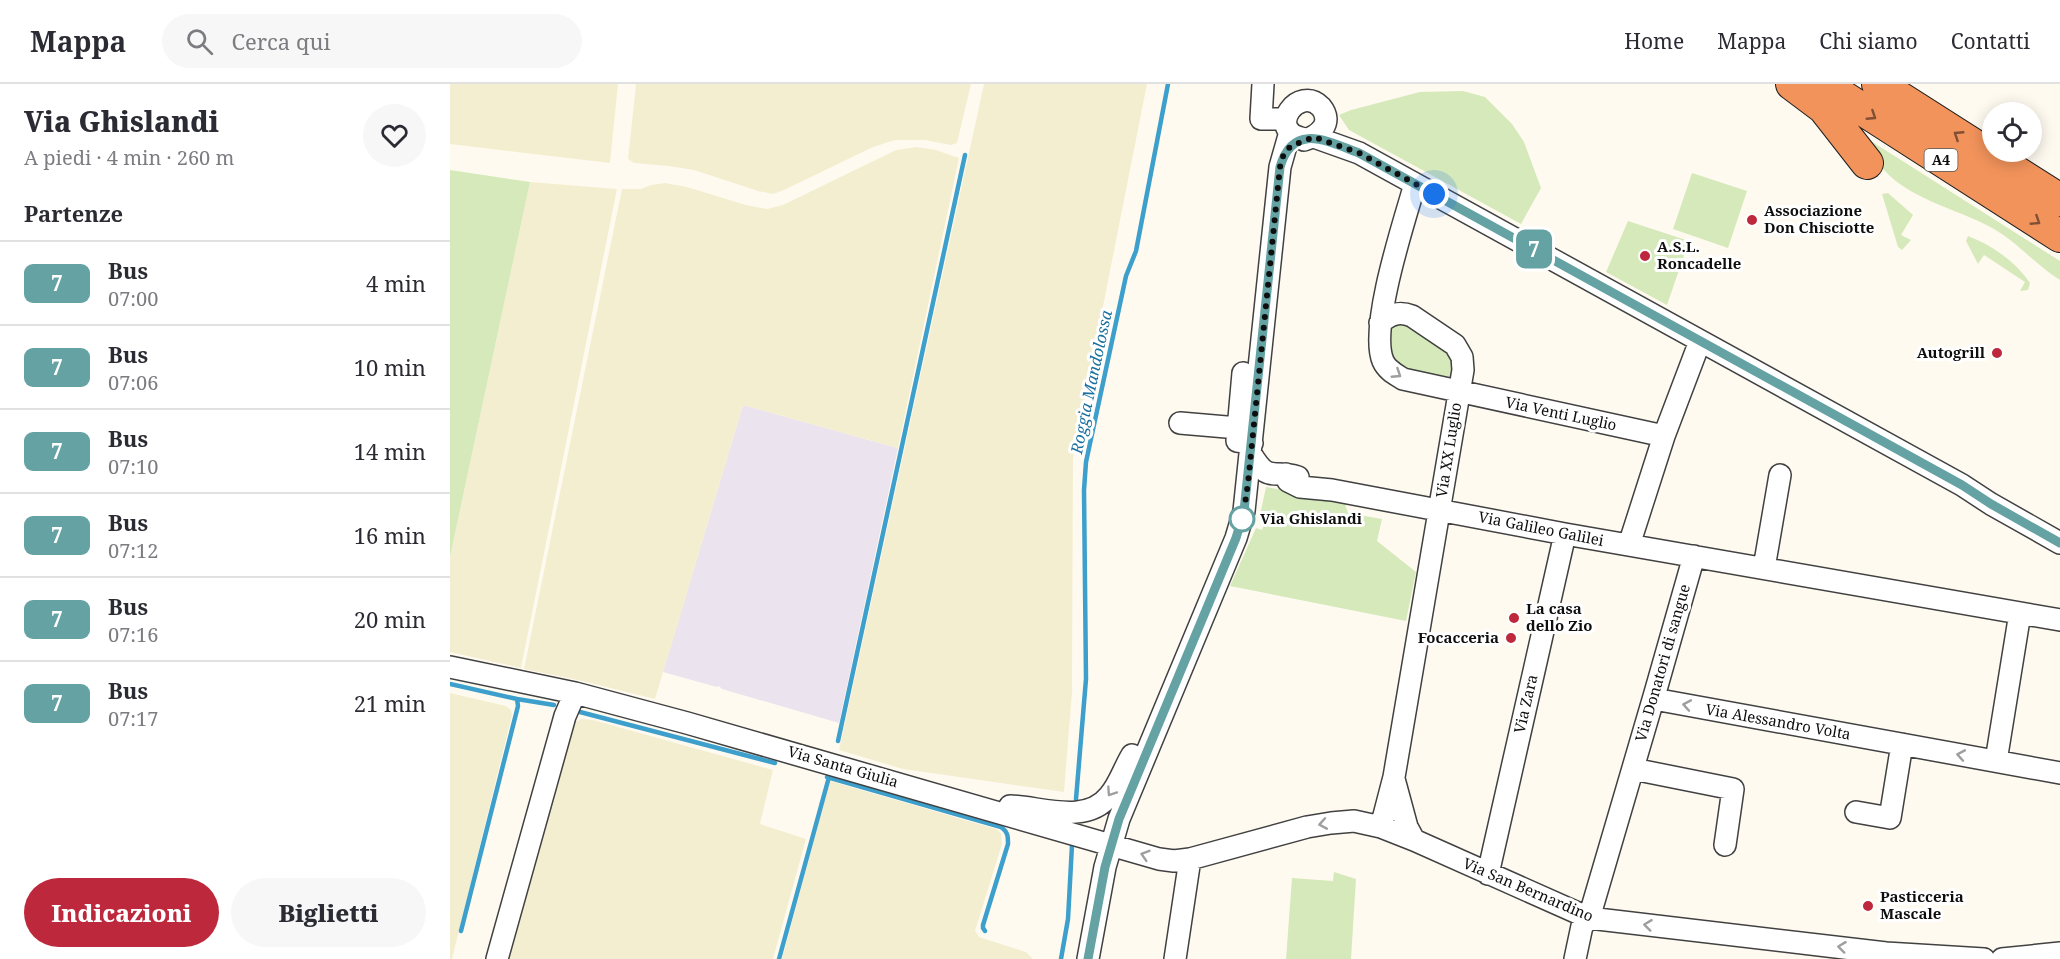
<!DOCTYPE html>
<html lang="it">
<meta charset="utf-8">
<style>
:root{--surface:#fff;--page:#f7f7f7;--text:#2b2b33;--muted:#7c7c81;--line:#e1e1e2;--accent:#bd283c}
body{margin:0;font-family:"Noto Serif",serif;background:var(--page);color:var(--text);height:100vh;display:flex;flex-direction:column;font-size:22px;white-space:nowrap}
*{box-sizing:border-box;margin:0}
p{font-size:20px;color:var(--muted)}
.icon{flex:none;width:33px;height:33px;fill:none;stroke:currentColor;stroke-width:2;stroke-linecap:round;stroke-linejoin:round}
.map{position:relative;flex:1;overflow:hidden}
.side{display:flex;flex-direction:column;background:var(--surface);width:450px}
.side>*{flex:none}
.badge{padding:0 12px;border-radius:9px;font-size:21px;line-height:39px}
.tools{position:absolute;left:1532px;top:18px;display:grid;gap:12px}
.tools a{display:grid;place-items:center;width:60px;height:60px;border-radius:50%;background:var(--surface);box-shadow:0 3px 15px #0003;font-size:30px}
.you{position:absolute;width:30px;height:30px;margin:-15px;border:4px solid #fff;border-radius:50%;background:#1a73e8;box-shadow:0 0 0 9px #1a73e833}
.map>.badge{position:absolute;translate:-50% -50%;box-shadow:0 0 0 3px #fff}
h2{padding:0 24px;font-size:22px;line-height:54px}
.round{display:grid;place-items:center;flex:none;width:63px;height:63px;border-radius:32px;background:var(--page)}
.summary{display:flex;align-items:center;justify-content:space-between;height:102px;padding:0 24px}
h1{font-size:28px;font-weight:800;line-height:45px}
.action{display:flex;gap:12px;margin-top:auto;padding:12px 24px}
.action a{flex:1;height:69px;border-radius:36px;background:var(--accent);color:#fff;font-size:24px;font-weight:800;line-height:69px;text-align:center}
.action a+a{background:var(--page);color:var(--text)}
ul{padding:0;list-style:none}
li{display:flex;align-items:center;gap:18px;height:84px;padding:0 24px;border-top:2px solid var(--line)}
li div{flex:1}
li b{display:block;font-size:22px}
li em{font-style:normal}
li .badge{min-width:66px;font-weight:700;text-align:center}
header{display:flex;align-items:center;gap:36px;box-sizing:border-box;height:84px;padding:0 30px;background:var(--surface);border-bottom:2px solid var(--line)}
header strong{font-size:28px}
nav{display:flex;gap:33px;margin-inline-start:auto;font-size:21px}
.search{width:420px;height:54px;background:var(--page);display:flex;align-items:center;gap:15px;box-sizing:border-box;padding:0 21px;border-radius:33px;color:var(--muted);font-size:22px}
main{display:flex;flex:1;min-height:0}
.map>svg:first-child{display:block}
.industrial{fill:#ebe3ed}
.farmland{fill:#f4eed0}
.green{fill:#d6e9ba}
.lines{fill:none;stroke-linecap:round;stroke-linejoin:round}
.stream{stroke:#3d9fcb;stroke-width:4.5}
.minor-casing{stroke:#414141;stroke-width:24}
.highway-casing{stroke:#1f1f1f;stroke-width:34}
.minor{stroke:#fff;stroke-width:21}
.highway{stroke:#f2935b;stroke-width:32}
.oneway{stroke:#805034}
.oneway2{stroke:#9f9f9f}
.line-casing{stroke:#fff;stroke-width:14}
.line{stroke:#65a2a3;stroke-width:9}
.walk{stroke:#0e0e0e;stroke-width:6;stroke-dasharray:0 10.8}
.poi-dot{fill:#bd283c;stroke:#fff;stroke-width:2}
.stop-dot{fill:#fff;stroke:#65a2a3;stroke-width:3}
.labels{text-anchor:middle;stroke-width:6;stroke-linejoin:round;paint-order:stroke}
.shield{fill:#fff;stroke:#565656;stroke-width:1.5}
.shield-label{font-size:14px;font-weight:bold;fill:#0e0e0e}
.poi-label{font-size:15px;font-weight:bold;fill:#0e0e0e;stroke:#fff;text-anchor:start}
.street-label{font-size:15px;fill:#0e0e0e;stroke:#fff}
.stop-label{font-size:15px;font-weight:bold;fill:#0e0e0e;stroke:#fff;text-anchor:start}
.water-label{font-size:16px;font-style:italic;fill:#19709f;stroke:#fff}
</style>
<header>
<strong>Mappa</strong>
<div class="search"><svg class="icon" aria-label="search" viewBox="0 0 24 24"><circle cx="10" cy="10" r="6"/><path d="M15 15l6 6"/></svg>Cerca qui</div>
<nav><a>Home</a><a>Mappa</a><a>Chi siamo</a><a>Contatti</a></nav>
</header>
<main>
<section class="side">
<div class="summary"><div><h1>Via Ghislandi</h1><p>A piedi · 4 min · 260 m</p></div><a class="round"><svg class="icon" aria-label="heart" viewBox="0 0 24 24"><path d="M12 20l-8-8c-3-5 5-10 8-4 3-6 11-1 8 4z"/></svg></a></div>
<h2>Partenze</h2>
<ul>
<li><span class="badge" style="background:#65a2a3;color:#fff">7</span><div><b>Bus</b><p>07:00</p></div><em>4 min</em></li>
<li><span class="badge" style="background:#65a2a3;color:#fff">7</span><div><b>Bus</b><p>07:06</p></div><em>10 min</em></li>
<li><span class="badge" style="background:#65a2a3;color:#fff">7</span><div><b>Bus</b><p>07:10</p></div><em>14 min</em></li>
<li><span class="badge" style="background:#65a2a3;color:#fff">7</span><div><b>Bus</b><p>07:12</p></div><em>16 min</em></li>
<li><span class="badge" style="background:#65a2a3;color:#fff">7</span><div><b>Bus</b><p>07:16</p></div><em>20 min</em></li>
<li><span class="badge" style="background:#65a2a3;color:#fff">7</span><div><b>Bus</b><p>07:17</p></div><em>21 min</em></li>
</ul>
<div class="action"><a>Indicazioni</a><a>Biglietti</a></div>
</section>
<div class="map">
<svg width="1610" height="875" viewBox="0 0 1610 875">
<rect width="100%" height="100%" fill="#fffaf0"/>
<!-- industrial -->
<path class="industrial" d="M 293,321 L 448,364 L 389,639 L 272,605 L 269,602 L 267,603 L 213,588 Z"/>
<!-- farmland -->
<path class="farmland" d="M 0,0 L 168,0 L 160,79 L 0,60 Z
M 186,0 L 521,0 L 507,59 L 501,61 L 475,56 L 445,56 L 423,63 L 334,106 L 323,110 L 308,107 L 244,86 L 218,82 L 184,79 L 178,75 Z
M 534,0 L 697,0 L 623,374 L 622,609 L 614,708 L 453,685 L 389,666 Z
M 467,63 L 486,66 L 509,74 L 448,364 L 293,321 L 205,615 L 128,596 L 74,585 L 172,105 L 191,105 L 201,101 L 215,99 L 237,103 L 296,121 L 317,125 L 333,121 L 446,66 Z
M 80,98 L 167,105 L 71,584 L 0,568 L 0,473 Z
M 0,609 L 56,622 L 61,626 L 62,631 L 2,875 L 0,875 Z
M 131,635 L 143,636 L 323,686 L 310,740 L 356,755 L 323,875 L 55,875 L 124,639 Z
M 380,697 L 546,745 L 551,749 L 552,760 L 525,847 L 529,853 L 576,868 L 583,875 L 332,875 Z"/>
<!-- green -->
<path class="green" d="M 1013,7 L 1035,13 L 1062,40 L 1074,58 L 1091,104 L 1071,140 L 899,46 L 889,31 L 901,26 L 970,8 Z
M 1421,57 L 1610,177 L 1610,196 C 1587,182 1568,159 1544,145 C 1505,123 1456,116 1428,79 C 1423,73 1420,66 1416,59 Z
M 0,86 L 80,98 L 0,473 Z
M 1242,89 L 1297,107 L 1278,164 L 1223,145 Z
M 1438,109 L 1463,131 L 1451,151 L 1461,156 L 1452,166 L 1448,163 L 1432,110 Z
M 1178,137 L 1239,157 L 1217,221 L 1156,188 Z
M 1518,152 C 1542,161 1566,178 1580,199 L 1578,206 L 1570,207 L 1575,198 L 1534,171 L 1528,180 L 1516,157 Z
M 952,234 L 998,268 L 1004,276 L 1001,297 L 954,285 L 942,277 L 937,240 Z
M 816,403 L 894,417 L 898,429 L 932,435 L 927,457 L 966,488 L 956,537 L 780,502 L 806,444 L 812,446 L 816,433 L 810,431 Z
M 884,788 L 906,795 L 901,875 L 836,875 L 842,794 L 883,797 Z"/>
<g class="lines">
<!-- stream -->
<path class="stream" d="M 0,600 L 67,615 L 68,622 L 11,847
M 67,615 L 104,621
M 130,628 L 325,679
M 388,657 L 515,71
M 377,693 L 551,743 C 558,748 558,752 558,760 L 533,841 L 533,844 L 535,847
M 626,715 L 636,595 L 634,406 L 636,378 L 676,192 L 686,167 L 718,0
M 329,875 L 379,693
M 611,875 L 618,835 L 622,761"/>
<defs>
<path id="minor" d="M 813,0 L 811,35 L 836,35
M 864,53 L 909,69 L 1512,401 L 1541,420 L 1610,459
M 851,54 C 816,45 849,0 871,23 C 884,39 869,52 854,56
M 965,100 C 954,138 919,244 933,277 C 937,286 945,290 953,295 L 1214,352
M 930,239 C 940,230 949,227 962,232 L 1005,261 L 1012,273 L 1013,286 L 944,693 L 931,743
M 793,289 L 787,357 L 802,359
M 730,339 L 788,344
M 801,370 C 820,401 822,384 848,393
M 836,390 L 838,397 L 850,403 L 882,406 L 1115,450 L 1610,536
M 1179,461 L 1214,352 L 1250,257
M 1314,484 L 1330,391
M 0,583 L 125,609 L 237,639 L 709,775 L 724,777 L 740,775 L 857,743 L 881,739 L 904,737 L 931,743 L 964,756 L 1139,834 L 1436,869 L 1534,875
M 1204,615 L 1610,689
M 1546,677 L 1570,529
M 1183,685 L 1283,705 L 1275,761
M 944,695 L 957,743 L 964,756
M 560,722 C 591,723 636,741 659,712 C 669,701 674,684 682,671
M 1406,728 L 1440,734 L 1452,660
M 1038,790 L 1115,450
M 47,875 L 115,632 L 125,609
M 638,875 L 655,783 L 669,735 L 786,454 L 794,427 L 830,83 L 840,48
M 725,875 L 740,775
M 1125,875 L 1132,842 L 1139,834 L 1205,609 L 1244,472
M 1552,875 L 1610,869"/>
<path id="highway" d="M 1342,0 L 1374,24 L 1417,79
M 1373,0 L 1610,152
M 1428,0 L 1610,116"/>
</defs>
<!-- minor casing -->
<use href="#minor" class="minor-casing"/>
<!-- highway casing -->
<use href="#highway" class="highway-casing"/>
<!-- minor -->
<use href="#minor" class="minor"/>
<!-- highway -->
<use href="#highway" class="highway"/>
</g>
<!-- one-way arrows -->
<defs><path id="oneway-chevron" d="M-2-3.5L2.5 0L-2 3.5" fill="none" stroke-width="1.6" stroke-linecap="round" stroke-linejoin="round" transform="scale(1.5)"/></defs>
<g class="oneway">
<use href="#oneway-chevron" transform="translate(1422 32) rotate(33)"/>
<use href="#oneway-chevron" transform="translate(1508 51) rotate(-147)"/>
<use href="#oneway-chevron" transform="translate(1586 137) rotate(33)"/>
</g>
<g class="oneway2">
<use href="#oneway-chevron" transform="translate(947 290) rotate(33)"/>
<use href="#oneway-chevron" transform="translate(1237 621) rotate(-170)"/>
<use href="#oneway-chevron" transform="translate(1511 671) rotate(-170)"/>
<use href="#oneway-chevron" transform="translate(661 708) rotate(124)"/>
<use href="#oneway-chevron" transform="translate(873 740) rotate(170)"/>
<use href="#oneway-chevron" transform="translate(695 771) rotate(-163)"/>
<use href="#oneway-chevron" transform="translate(1198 841) rotate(-173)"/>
<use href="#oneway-chevron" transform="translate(1392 863) rotate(-173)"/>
</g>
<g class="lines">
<defs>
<path id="line" d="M 638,875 L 655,783 L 669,735 L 786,454 L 794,427 L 830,83 C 843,38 877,57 909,69 L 1512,401 L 1541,420 L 1610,459"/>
</defs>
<!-- line casing -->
<use href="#line" class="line-casing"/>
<!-- line -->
<use href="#line" class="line"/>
<!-- walk -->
<path class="walk" d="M 792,435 L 790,441 L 794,427 L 798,399 L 830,83 L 834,69 L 841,62 L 864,53 L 909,69 L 984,110"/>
</g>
<!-- markers -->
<g class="poi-dot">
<circle cx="1302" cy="136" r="6"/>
<circle cx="1195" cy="172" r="6"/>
<circle cx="1547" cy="269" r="6"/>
<circle cx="1064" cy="534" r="6"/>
<circle cx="1061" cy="554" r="6"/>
<circle cx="1418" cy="822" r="6"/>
</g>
<circle class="stop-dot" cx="792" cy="435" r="12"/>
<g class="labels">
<!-- shield labels -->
<rect class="shield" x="1474.5" y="65" width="33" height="22" rx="4.5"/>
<g class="shield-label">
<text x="1491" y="81">A4</text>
</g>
<!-- poi labels -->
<g class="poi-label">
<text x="1314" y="132">Associazione<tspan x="1314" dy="17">Don Chisciotte</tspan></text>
<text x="1207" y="168">A.S.L.<tspan x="1207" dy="17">Roncadelle</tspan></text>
<text x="1535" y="274" text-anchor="end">Autogrill</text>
<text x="1076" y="530">La casa<tspan x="1076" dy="17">dello Zio</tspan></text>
<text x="1049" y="559" text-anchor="end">Focacceria</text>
<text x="1430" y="818">Pasticceria<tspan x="1430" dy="17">Mascale</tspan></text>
</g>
<!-- street labels -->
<g class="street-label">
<text transform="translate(1111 330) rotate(12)" y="5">Via Venti Luglio</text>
<text transform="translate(999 366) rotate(-81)" y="5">Via XX Luglio</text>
<text transform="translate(1091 445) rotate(11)" y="5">Via Galileo Galilei</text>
<text transform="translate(1213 579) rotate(-74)" y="5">Via Donatori di sangue</text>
<text transform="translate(1076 620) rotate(-77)" y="5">Via Zara</text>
<text transform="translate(1328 638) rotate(10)" y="5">Via Alessandro Volta</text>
<text transform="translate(393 683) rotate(16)" y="5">Via Santa Giulia</text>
<text transform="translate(1078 806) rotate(23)" y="5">Via San Bernardino</text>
</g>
<!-- stop labels -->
<g class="stop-label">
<text x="810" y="440">Via Ghislandi</text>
</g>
<!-- water labels -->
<g class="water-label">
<text transform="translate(641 298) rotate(-78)" y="6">Roggia Mandolossa</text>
</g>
</g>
</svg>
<div class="tools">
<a><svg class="icon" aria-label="locate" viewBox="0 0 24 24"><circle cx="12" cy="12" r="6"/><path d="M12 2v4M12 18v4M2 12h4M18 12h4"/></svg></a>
</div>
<div class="you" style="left:984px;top:110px"></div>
<b class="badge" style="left:1084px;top:165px;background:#65a2a3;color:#fff">7</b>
</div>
</main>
